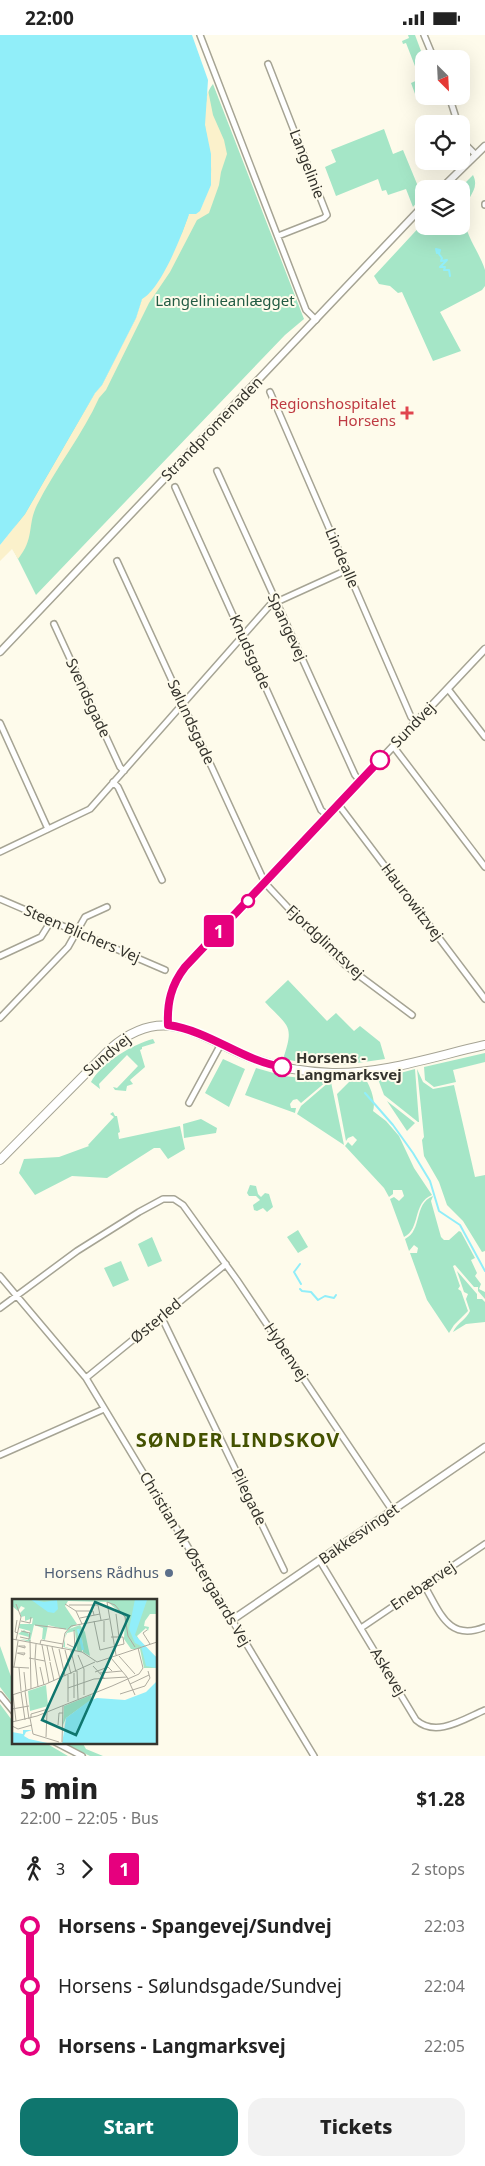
<!DOCTYPE html>
<meta charset="utf-8">
<style>
:root{--surface:#fff;--page:#f2f2f2;--text:#222;--muted:#767676;--accent:#0f766e}
body{margin:0;font-family:"Noto Sans",sans-serif;background:var(--page);color:var(--text);height:100vh;display:flex;flex-direction:column;font-size:19px;white-space:nowrap}
*{box-sizing:border-box;margin:0}
p{font-size:16px;color:var(--muted)}
.icon{flex:none;width:28px;height:28px;fill:none;stroke:currentColor;stroke-width:2;stroke-linecap:round;stroke-linejoin:round}
.map{position:relative;height:1721px;overflow:hidden}
.details{display:flex;flex-direction:column;background:var(--surface);flex:1}
.details>*{flex:none}
.badge{padding:0 10px;border-radius:4px;font-size:18px;line-height:32px}
.needle{width:32px;rotate:156deg}
.buttons{position:absolute;left:415px;top:15px;display:grid;gap:10px}
.buttons a{display:grid;place-items:center;width:55px;height:55px;border-radius:10px;background:var(--surface);box-shadow:0 5px 20px #0002;font-size:25px}
.map>.badge{position:absolute;translate:-50% -50%;box-shadow:0 0 0 2px #fff}
.legs{display:flex;align-items:center;gap:8px;height:55px;padding:0 20px;font-size:16px}
.legs p{margin-inline-start:auto}
.headline{display:flex;align-items:center;justify-content:space-between;height:85px;padding:0 20px}
h1{font-size:28px;font-weight:800;line-height:38px}
.primary-button{display:flex;gap:10px;margin-top:auto;padding:10px 20px}
.primary-button a{flex:1;height:58px;border-radius:15px;background:var(--accent);color:#fff;font-size:20px;font-weight:800;line-height:58px;text-align:center}
.primary-button a+a{background:var(--page);color:var(--text)}
ul{padding:0 20px;list-style:none}
li{display:flex;align-items:center;gap:18px;height:60px;font-size:19px}
li i{display:grid;place-items:center;width:8px;height:100%;margin:0 6px;background:currentColor}
li i::after{content:'';width:12px;height:12px;margin:-6px;border:4px solid;border-radius:50%;background:var(--surface)}
li p{margin-inline-start:auto}
li:first-child i{background:linear-gradient(#0000 50%,currentColor 0)}
li:last-child i{background:linear-gradient(currentColor 50%,#0000 0)}
.status{display:flex;justify-content:space-between;align-items:center;height:35px;padding:0 25px;background:var(--surface);direction:ltr}
.status svg{height:14px;fill:currentColor}
.map>svg:first-child{display:block}
.green{fill:#a5e6c7}
.sand{fill:#fbf1cb}
.water{fill:#91eef9}
.lines{fill:none;stroke-linecap:round;stroke-linejoin:round}
.stream{stroke:#91eef9;stroke-width:2}
.minor-casing{stroke:#a6a494;stroke-width:8}
.tertiary-casing{stroke:#a6a494;stroke-width:9}
.secondary-casing{stroke:#a6a494;stroke-width:10}
.minor{stroke:#fff;stroke-width:5}
.tertiary{stroke:#fff;stroke-width:6}
.secondary{stroke:#fff;stroke-width:8}
.line-1-casing{stroke:#fff;stroke-width:11}
.line-1{stroke:#e6007e;stroke-width:8}
.health-dot{fill:#e0444e;stroke:#fefbeb;stroke-width:2}
.stop-1-dot{fill:#fff;stroke:#e6007e;stroke-width:2.5}
.service-dot{fill:#5c6f8a;stroke:#fefbeb;stroke-width:2}
.labels{text-anchor:middle;stroke-width:4;stroke-linejoin:round;paint-order:stroke}
.street-label{font-size:15px;fill:#35342d;stroke:#fefbeb}
.park-label{font-size:15px;fill:#235c44;stroke:#fefbeb}
.health-label{font-size:15px;fill:#be3a42;stroke:#fefbeb;text-anchor:end}
.stop-label{font-size:15px;font-weight:bold;fill:#35342d;stroke:#fefbeb;text-anchor:start}
.service-label{font-size:15px;fill:#4e5e75;stroke:#fefbeb;text-anchor:end}
.district-label{font-size:20px;font-weight:bold;letter-spacing:1px;fill:#445200;stroke:#fefbeb}
.inset-river{fill:none;stroke:#91eef9;stroke-width:2.5}
.inset-road{fill:none;stroke:#aeab9f;stroke-width:1}
.view{fill:#0f766e;fill-opacity:0.15;stroke:#0f766e;stroke-width:2.5}
.inset-edge{fill:none;stroke:#35342d;stroke-width:2.5}
</style>
<div class="status"><b>22:00</b><svg viewBox="0 0 49 12"><path d="M0 12V9h3v3zM5 12V6h3v6zM10 12V3h3v9zM15 12V0h3v12zM26 1h20v11H26zM47 4h2v5h-2z"/></svg></div>
<div class="map">
<svg width="485" height="1721" viewBox="0 0 485 1721">
<rect width="100%" height="100%" fill="#fefbeb"/>
<!-- green -->
<path class="green" d="M 408,0 L 415,0 L 424,24 L 424,61 L 433,61 L 418,67 L 411,48 L 420,44 L 406,8 L 403,9 L 402,6 L 409,3 Z
M 213,49 L 304,284 L 285,300 L 36,560 L 7,502 L 13,495 L 95,358 L 102,350 L 136,283 L 142,264 L 189,179 C 193,179 197,180 200,176 C 204,171 211,155 211,148 C 212,120 195,71 213,49 Z
M 384,94 L 393,119 L 403,115 L 422,161 L 413,172 L 406,154 L 388,160 L 386,155 L 382,156 L 378,144 L 336,161 L 325,132 L 336,127 L 331,115 Z
M 473,140 C 481,156 464,163 464,180 C 465,201 479,216 485,235 C 485,240 485,246 485,251 L 482,255 L 440,277 L 461,316 L 433,326 L 402,257 L 398,258 L 390,251 L 379,249 L 374,241 L 424,187 L 424,191 L 461,191 L 461,154 L 459,154 Z
M 288,945 L 327,986 L 336,978 L 354,996 L 360,991 L 380,1007 L 385,1024 L 343,1030 L 325,1025 L 306,1028 L 283,1024 C 295,989 288,992 265,967 Z
M 153,1004 L 155,1008 L 142,1012 L 142,1014 L 140,1015 L 145,1032 L 130,1045 L 133,1049 L 127,1051 L 126,1056 L 115,1055 L 113,1052 L 117,1053 L 138,1031 L 127,1020 L 99,1049 L 100,1054 L 91,1047 C 101,1028 133,1009 153,1004 Z
M 485,1018 L 485,1027 L 453,1035 L 456,1047 L 434,1052 L 425,1045 L 424,1032 Z
M 223,1024 L 245,1034 L 229,1072 L 205,1058 Z
M 256,1033 L 284,1041 L 327,1046 L 301,1068 L 297,1064 L 293,1065 L 290,1069 L 291,1073 L 296,1073 L 295,1078 L 245,1060 Z
M 415,1034 L 419,1087 L 418,1087 L 384,1060 L 378,1044 Z
M 417,1034 L 423,1047 L 433,1054 L 454,1050 L 475,1142 L 485,1140 L 485,1216 L 482,1217 L 463,1186 L 447,1170 L 439,1147 L 424,1121 L 422,1105 L 424,1102 Z
M 366,1045 C 371,1053 376,1067 373,1076 L 386,1086 L 399,1101 L 414,1133 L 432,1160 C 412,1168 421,1194 404,1202 L 390,1164 L 394,1162 L 399,1166 L 404,1161 L 402,1155 L 393,1155 L 393,1159 L 389,1162 L 384,1153 L 345,1111 L 348,1107 L 352,1111 L 357,1105 L 353,1101 L 348,1103 L 346,1106 L 337,1059 L 350,1046 Z
M 329,1047 L 331,1047 L 344,1110 L 297,1079 L 301,1071 Z
M 387,1066 L 415,1088 L 407,1096 Z
M 113,1077 L 115,1081 L 117,1081 L 120,1097 L 118,1098 L 119,1104 L 180,1091 L 185,1114 L 168,1124 L 160,1113 L 154,1113 L 107,1143 L 72,1141 L 35,1160 L 19,1138 L 24,1124 L 59,1122 L 89,1111 L 88,1110 L 114,1082 L 110,1079 Z
M 201,1084 L 217,1093 L 216,1098 L 184,1103 L 183,1089 Z
M 250,1150 L 256,1151 L 258,1159 L 261,1162 L 265,1158 L 269,1159 L 273,1172 L 267,1177 L 263,1173 L 257,1176 L 254,1175 L 253,1170 L 260,1165 L 256,1161 L 249,1161 L 247,1158 Z
M 433,1161 L 431,1166 L 441,1202 L 444,1205 L 449,1205 L 459,1196 L 461,1197 L 475,1223 L 471,1225 L 477,1238 L 475,1241 L 481,1249 L 479,1254 L 485,1257 L 485,1264 L 478,1256 L 478,1252 L 474,1252 L 455,1230 L 453,1231 L 460,1251 L 458,1254 L 461,1256 L 468,1276 L 454,1290 L 449,1298 L 427,1265 L 410,1218 L 417,1218 L 418,1213 L 414,1210 L 409,1216 L 405,1204 C 423,1195 413,1169 433,1161 Z
M 298,1195 L 308,1212 L 298,1218 L 287,1202 Z
M 152,1202 L 162,1226 L 148,1232 L 138,1209 Z
M 121,1226 L 129,1245 L 113,1252 L 104,1233 Z
M 457,1236 L 477,1259 L 477,1264 L 482,1264 L 485,1267 L 485,1287 L 466,1289 L 453,1297 C 457,1288 466,1285 470,1276 L 466,1264 L 468,1259 L 464,1257 Z
M 0,1611 L 14,1650 L 14,1671 L 0,1652 Z
M 0,1669 L 14,1688 L 14,1707 L 44,1707 L 68,1721 L 0,1721 Z
M 61,1707 L 82,1707 L 86,1714 L 103,1721 L 90,1721 Z"/>
<!-- sand -->
<path class="sand" d="M 208,55 L 213,80 L 224,105 L 227,119 L 221,137 L 219,150 L 209,178 L 197,185 L 170,237 L 149,268 L 106,355 L 99,363 C 83,399 55,434 37,470 C 27,490 35,503 18,524 L 12,514 L 0,526 L 0,510 L 25,479 L 95,358 L 102,350 L 136,283 L 142,264 L 182,198 L 189,179 C 199,179 200,175 204,166 C 217,135 209,121 205,90 C 204,79 206,67 208,55 Z"/>
<!-- water -->
<path class="water" d="M 0,0 L 192,0 L 208,45 L 205,90 L 211,119 L 211,150 L 200,176 L 196,179 L 189,179 C 182,200 161,254 142,264 L 136,283 L 102,350 L 95,358 L 25,479 L 0,510 Z"/>
<g class="lines">
<!-- stream -->
<path class="stream" d="M 437,215 L 439,217 L 437,218 L 436,214 L 440,215 L 439,219 L 442,223 L 441,226 L 447,225 L 440,232 L 445,232 L 444,235 L 449,235 L 450,241
M 365,1058 L 393,1090 L 413,1118 L 430,1146 L 439,1176 L 460,1190 L 485,1236
M 300,1229 L 294,1237 L 301,1249
M 300,1254 L 302,1256 L 311,1257 L 318,1265 L 325,1261 L 334,1263 L 336,1260"/>
<defs>
<path id="minor" d="M 200,0 L 306,275 L 316,285
M 424,0 L 434,24
M 268,29 L 327,180 L 324,183 L 278,201
M 449,61 L 458,89
M 461,97 L 466,110 L 476,120
M 485,170 L 485,169
M 270,357 L 411,682 L 416,687
M 217,436 L 355,740 L 360,746
M 175,452 L 321,775 L 328,781
M 117,526 L 265,848 L 306,892 L 345,930 L 412,980
M 54,589 L 120,732 L 124,736
M 448,654 L 485,702
M 0,688 L 48,794
M 393,711 L 485,832
M 113,747 L 118,752 L 162,845
M 338,769 L 485,964
M 0,817 L 90,774 L 270,570 L 347,535
M 0,864 L 165,935
M 0,921 L 41,902 L 51,886
M 0,983 L 68,912 L 85,882 L 107,872
M 189,1068 L 221,1009
M 0,1241 L 86,1343 L 314,1721
M 0,1273 L 77,1216 L 139,1177 L 163,1164 L 174,1164 L 183,1170 L 237,1245 L 392,1475
M 161,1281 L 284,1535
M 86,1343 L 226,1229
M 0,1420 L 104,1374
M 320,1526 L 416,1685 C 436,1703 464,1684 485,1675
M 424,1550 C 440,1577 448,1607 485,1592
M 361,1593 L 485,1509
M 0,1660 L 14,1677
M 55,1707 L 82,1721"/>
<path id="tertiary" d="M 441,154 L 485,111
M 0,617 L 424,170
M 168,991 C 167,968 171,950 185,932 L 485,614
M 232,1585 L 485,1412"/>
<path id="secondary" d="M 0,1125 L 111,1013 C 166,966 201,1004 254,1024 C 279,1033 306,1037 332,1038 C 384,1039 435,1021 485,1010"/>
</defs>
<!-- minor casing -->
<use href="#minor" class="minor-casing"/>
<!-- tertiary casing -->
<use href="#tertiary" class="tertiary-casing"/>
<!-- secondary casing -->
<use href="#secondary" class="secondary-casing"/>
<!-- minor -->
<use href="#minor" class="minor"/>
<!-- tertiary -->
<use href="#tertiary" class="tertiary"/>
<!-- secondary -->
<use href="#secondary" class="secondary"/>
</g>
<g class="lines">
<defs>
<path id="line-1" d="M 282,1032 C 241,1025 210,996 168,990 C 167,968 171,950 185,932 L 380,725"/>
</defs>
<!-- line-1 casing -->
<use href="#line-1" class="line-1-casing"/>
<!-- line-1 -->
<use href="#line-1" class="line-1"/>
</g>
<!-- markers -->
<path class="health-dot" d="M404.5 370.5h5v5h5v5h-5v5h-5v-5h-5v-5h5z"/>
<g class="stop-1-dot">
<circle cx="380" cy="725" r="9"/>
<circle cx="248" cy="866" r="6"/>
<circle cx="282" cy="1032" r="9"/>
</g>
<circle class="service-dot" cx="169" cy="1538" r="5"/>
<g class="labels">
<!-- street labels -->
<g class="street-label">
<text transform="translate(307 129) rotate(69)" y="5">Langelinie</text>
<text transform="translate(212 394) rotate(-46)" y="5">Strandpromenaden</text>
<text transform="translate(342 523) rotate(67)" y="5">Lindealle</text>
<text transform="translate(287 592) rotate(65)" y="5">Spangevej</text>
<text transform="translate(250 617) rotate(66)" y="5">Knudsgade</text>
<text transform="translate(88 663) rotate(65)" y="5">Svendsgade</text>
<text transform="translate(191 687) rotate(65)" y="5">Sølundsgade</text>
<text transform="translate(413 690) rotate(-46)" y="5">Sundvej</text>
<text transform="translate(412 867) rotate(53)" y="5">Haurowitzvej</text>
<text transform="translate(82 899) rotate(23)" y="5">Steen Blichers Vej</text>
<text transform="translate(325 907) rotate(43)" y="5">Fjordglimtsvej</text>
<text transform="translate(107 1020) rotate(-40)" y="5">Sundvej</text>
<text transform="translate(156 1286) rotate(-40)" y="5">Østerled</text>
<text transform="translate(286 1317) rotate(56)" y="5">Hybenvej</text>
<text transform="translate(249 1462) rotate(64)" y="5">Pilegade</text>
<text transform="translate(359 1499) rotate(-35)" y="5">Bakkesvinget</text>
<text transform="translate(195 1524) rotate(59)" y="5">Christian M. Østergaards Vej</text>
<text transform="translate(423 1551) rotate(-34)" y="5">Enebærvej</text>
<text transform="translate(388 1637) rotate(59)" y="5">Askevej</text>
</g>
<!-- park labels -->
<g class="park-label">
<text x="225" y="271">Langelinieanlægget</text>
</g>
<!-- health labels -->
<g class="health-label">
<text x="396" y="374">Regionshospitalet<tspan x="396" dy="17">Horsens</tspan></text>
</g>
<!-- stop labels -->
<g class="stop-label">
<text x="296" y="1028">Horsens -<tspan x="296" dy="17">Langmarksvej</tspan></text>
</g>
<!-- service labels -->
<g class="service-label">
<text x="159" y="1543">Horsens Rådhus</text>
</g>
<!-- district labels -->
<g class="district-label">
<text x="238" y="1412">SØNDER LINDSKOV</text>
</g>
</g>
<!-- overview -->
<g transform="translate(12 1564)">
<rect width="145" height="145" fill="#fefbeb"/>
<path d="M 0,0 L 145,0 L 145,15 L 138,15 L 133,22 L 132,27 L 137,28 L 136,32 L 134,29 L 125,37 L 130,46 L 145,59 L 145,69 L 132,69 L 128,50 L 119,50 L 112,40 L 113,18 L 96,3 L 56,2 L 53,7 L 65,25 L 55,31 L 36,26 L 33,41 L 30,40 L 31,29 L 22,26 L 18,43 L 8,40 L 16,41 L 17,38 L 6,35 L 12,31 L 17,35 L 18,32 L 7,29 L 8,25 L 20,25 L 21,19 L 13,22 L 13,17 L 9,18 L 8,14 L 13,9 L 9,7 L 6,12 L 0,7 ZM 68,26 L 73,33 L 78,57 L 71,53 L 70,39 L 70,53 L 51,48 L 53,40 L 53,48 L 65,51 L 63,32 L 55,34 L 53,39 L 54,34 L 57,30 ZM 34,86 L 36,107 L 18,112 L 16,92 ZM 79,96 L 79,101 L 54,119 L 51,126 L 52,107 Z" fill="#a5e6c7"/>
<path d="M 18,0 L 32,3 L 45,1 L 46,10 L 42,14 L 36,13 ZM 123,0 L 135,1 L 123,36 L 145,59 L 145,69 L 134,67 L 129,47 L 123,44 L 117,30 ZM 145,82 L 145,145 L 50,145 L 54,119 L 77,102 L 85,99 L 113,101 L 134,93 ZM 11,131 L 20,131 L 14,133 L 12,137 L 17,140 L 40,145 L 0,145 L 0,133 L 11,135 Z" fill="#91eef9"/>
<path class="inset-river" d="M 66,30 L 71,51"/>
<path class="inset-road" d="M 4,5 L 9,18 L 4,41M 53,5 L 64,12 L 70,25M 57,6 L 86,6 L 89,21M 64,12 L 81,12 L 82,16M 104,15 L 107,38M 68,19 L 88,15M 5,21 L 3,33 L 6,34M 9,22 L 18,24 L 19,18M 82,22 L 88,51 L 112,45 L 111,38 L 99,38M 92,22 L 92,43M 23,26 L 54,30M 135,31 L 131,34 L 138,45M 8,38 L 17,40 L 18,34 L 9,32M 0,40 L 70,53 L 85,63 L 145,43M 18,41 L 19,90M 28,45 L 29,41 L 51,45M 55,45 L 63,49 L 62,31M 30,46 L 37,84M 6,47 L 13,49 L 13,47 L 7,47M 35,47 L 38,62M 40,48 L 48,80M 126,49 L 131,69M 47,50 L 53,77M 50,50 L 53,34 L 59,27 L 97,20M 53,51 L 59,75M 59,52 L 64,73M 5,54 L 12,56 L 13,54 L 6,54M 66,56 L 72,70 L 72,96M 104,56 L 95,3 L 103,6 L 113,18 L 116,37 L 123,48M 107,57 L 123,75M 17,59 L 33,62M 99,59 L 115,78 L 123,96M 23,60 L 24,45M 23,61 L 26,88M 38,63 L 42,82M 81,67 L 93,80M 0,68 L 17,69M 2,68 L 6,42M 28,68 L 32,86M 7,69 L 9,92M 65,72 L 66,100M 12,73 L 14,92M 83,73 L 96,68 L 100,72M 62,74 L 62,99M 88,74 L 110,72M 118,85 L 137,76M 56,89 L 82,80 L 115,78M 13,92 L 17,120M 9,93 L 13,121M 108,95 L 133,87 L 138,79 L 136,72M 0,96 L 34,85 L 83,63M 1,96 L 4,122M 56,103 L 56,76M 0,110 L 17,107M 18,119 L 21,135 L 47,143M 19,119 L 19,115 L 36,110M 0,123 L 25,117 L 100,87 L 127,75 L 131,69M 46,126 L 47,114 L 51,114M 0,127 L 6,130 L 20,126M 34,138 L 35,113M 50,143 L 51,107"/>
<path class="view" d="M 83,3 L 117,17 L 64,136 L 30,121 Z"/>
<rect width="145" height="145" class="inset-edge"/>
</g>
</svg>
<div class="buttons">
<a><svg class="needle" viewBox="-14 -14 28 28"><path d="M0-13l5 13h-10z" fill="#e53935"/><path d="M0 13l5-13h-10z" fill="#767676"/></svg></a>
<a><svg class="icon" aria-label="locate" viewBox="0 0 24 24"><circle cx="12" cy="12" r="6"/><path d="M12 2v4M12 18v4M2 12h4M18 12h4"/></svg></a>
<a><svg class="icon" aria-label="layers" viewBox="0 0 24 24"><path d="M12 4l9 5-9 5-9-5zM3 14l9 5 9-5"/></svg></a>
</div>
<b class="badge" style="left:219px;top:896px;background:#e6007e;color:#fff">1</b>
</div>
<section class="details">
<div class="headline"><div><h1>5 min</h1><p>22:00 – 22:05 · Bus</p></div><b>$1.28</b></div>
<div class="legs"><svg class="icon" aria-label="walk" viewBox="0 0 24 24"><circle cx="13" cy="4" r="2"/><path d="M13 8l-2 6 4 7M11 14l-3 7M7 12l3-4h3l4 4"/></svg>3<svg class="icon" aria-label="forward" viewBox="0 0 24 24"><path d="M9 5l7 7-7 7"/></svg><b class="badge" style="background:#e6007e;color:#fff">1</b><p>2 stops</p></div>
<ul>
<li><i style="color:#e6007e"></i><b>Horsens - Spangevej/Sundvej</b><p>22:03</p></li>
<li><i style="color:#e6007e"></i><span>Horsens - Sølundsgade/Sundvej</span><p>22:04</p></li>
<li><i style="color:#e6007e"></i><b>Horsens - Langmarksvej</b><p>22:05</p></li>
</ul>
<div class="primary-button"><a>Start</a><a>Tickets</a></div>
</section>
